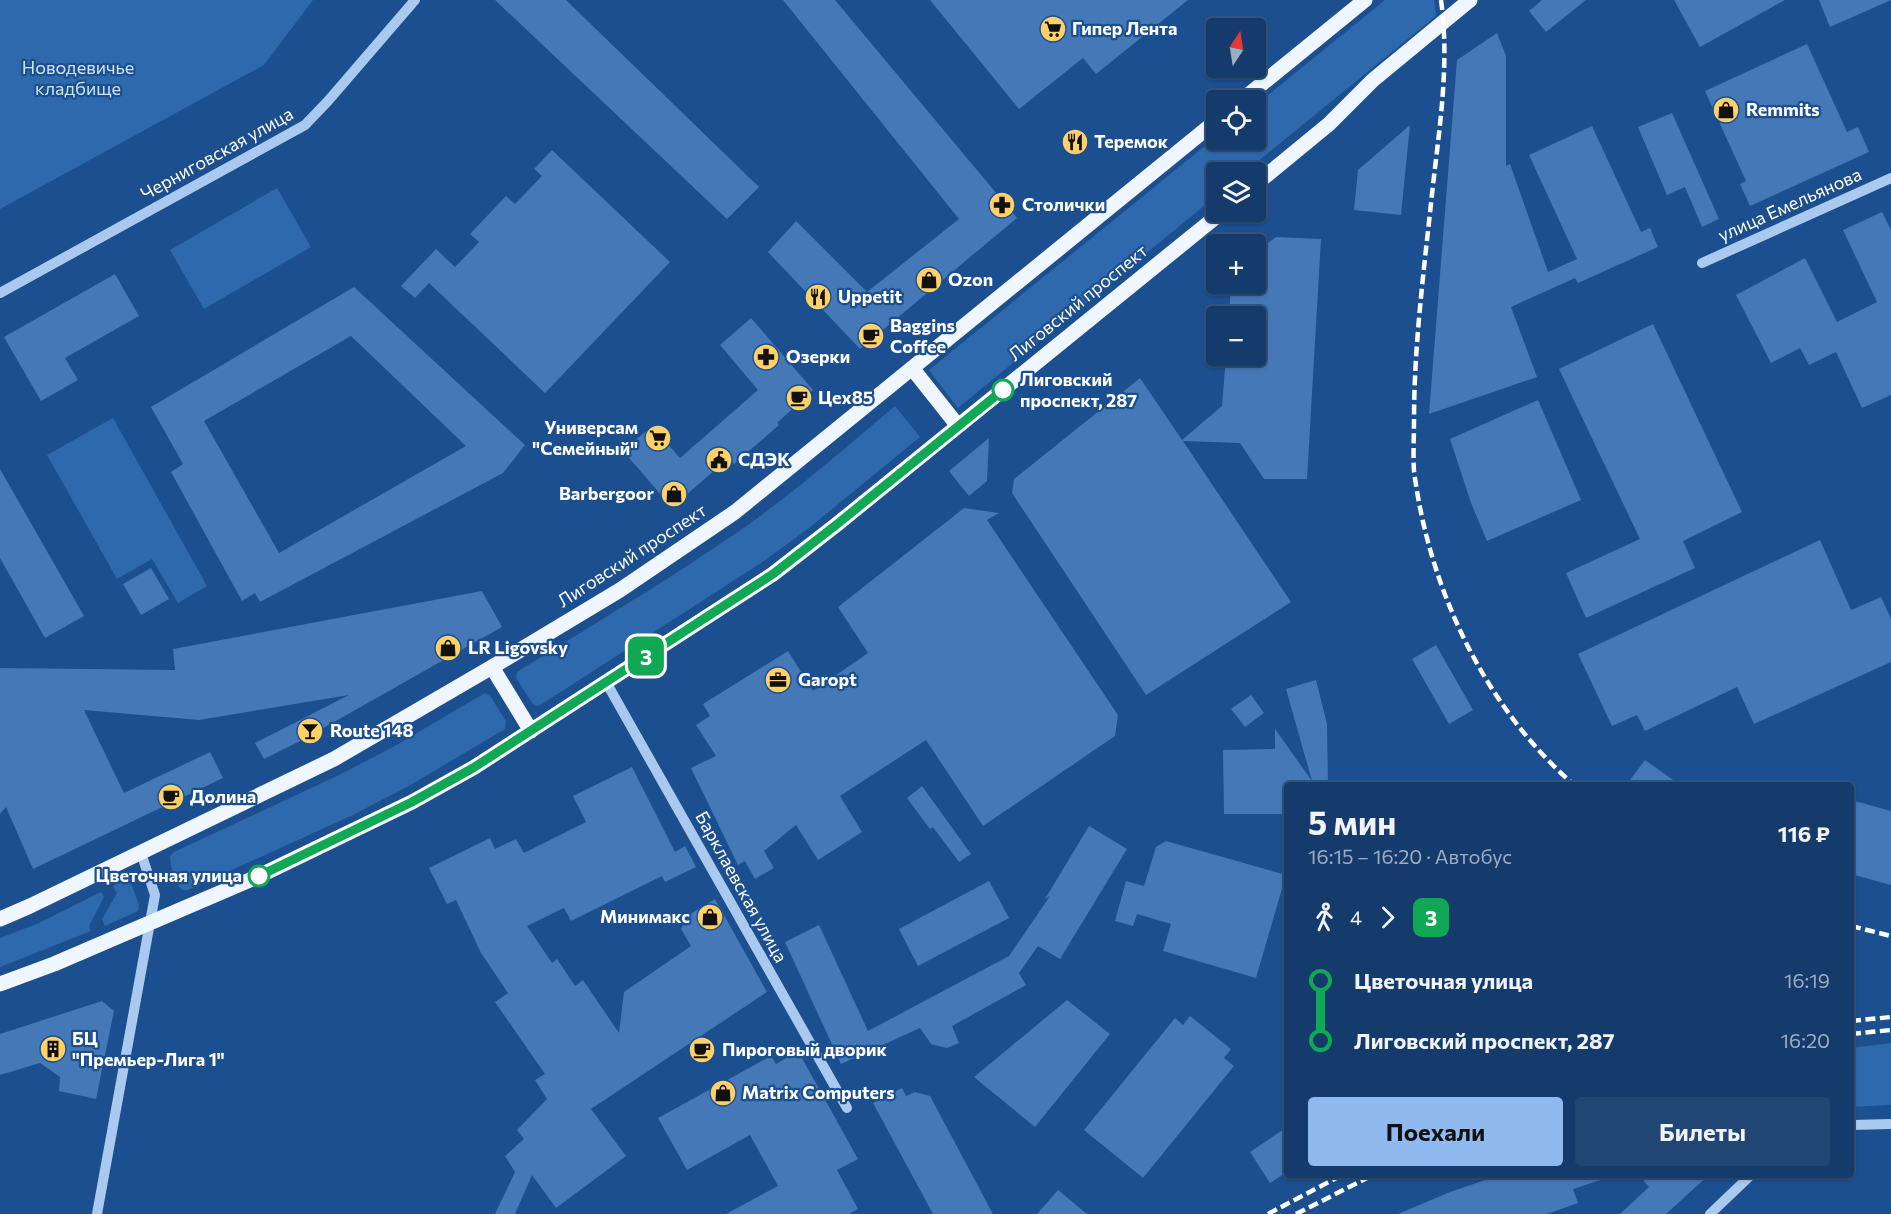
<!DOCTYPE html>
<html lang="ru">
<meta charset="utf-8">
<style>
:root{--surface:#143b6b;--page:#214673;--text:#f1f3f6;--muted:#9dadc1;--line:#33557e;--accent:#90b9f0}
body{margin:0;font-family:Commissioner,sans-serif;background:var(--page);color:var(--text);height:100vh;display:flex;flex-direction:column;font-size:22px;white-space:nowrap}
*{box-sizing:border-box;margin:0}
p{font-size:20px;color:var(--muted)}
.icon{flex:none;width:33px;height:33px;fill:none;stroke:currentColor;stroke-width:2;stroke-linecap:round;stroke-linejoin:round}
.map{position:relative;flex:1;overflow:hidden}
.panel{position:absolute;left:1284px;top:782px;width:570px;height:396px;display:flex;flex-direction:column;background:var(--surface);border-radius:6px;box-shadow:0 2px 4px #0004,0 0 0 2px var(--line)}
.panel>*{flex:none}
.badge{padding:0 12px;border-radius:9px;font-size:21px;line-height:39px}
.needle{width:39px;rotate:12deg}
.fabs{position:absolute;left:1206px;top:18px;display:grid;gap:12px}
.fabs a{display:grid;place-items:center;width:60px;height:60px;border-radius:6px;background:var(--surface);box-shadow:0 2px 4px #0004,0 0 0 2px var(--line);font-size:30px}
.map>.badge{position:absolute;translate:-50% -50%;box-shadow:0 0 0 3px #fff}
.legs{display:flex;align-items:center;gap:9px;height:66px;padding:0 24px;font-size:20px}
.legs p{margin-inline-start:auto}
.summary{display:flex;align-items:center;justify-content:space-between;height:102px;padding:0 24px}
h1{font-size:33px;font-weight:700;line-height:45px}
.primary-button{display:flex;gap:12px;margin-top:auto;padding:12px 24px}
.primary-button a{flex:1;height:69px;border-radius:6px;background:var(--accent);color:#111;font-size:24px;font-weight:700;line-height:69px;text-align:center}
.primary-button a+a{background:var(--page);color:var(--text)}
ul{padding:0 24px;list-style:none}
li{display:flex;align-items:center;gap:21px;height:60px;font-size:22px}
li i{display:grid;place-items:center;width:9px;height:100%;margin:0 8px;background:currentColor}
li i::after{content:'';width:15px;height:15px;margin:-8px;border:4px solid;border-radius:50%;background:var(--surface)}
li p{margin-inline-start:auto}
li:first-child i{background:linear-gradient(#0000 50%,currentColor 0)}
li:last-child i{background:linear-gradient(currentColor 50%,#0000 0)}
.map>svg:first-child{display:block}
.green{fill:#2e69ad}
.building{fill:#4478b7;fill-rule:evenodd}
.lines{fill:none;stroke-linecap:round;stroke-linejoin:round}
.minor{stroke:#a9c9ee;stroke-width:10}
.major{stroke:#f0f6ff;stroke-width:15}
.rail{stroke:#fff;stroke-width:4.5;stroke-dasharray:10 4.5;stroke-linecap:butt}
.line-1-casing{stroke:#fff;stroke-width:14}
.line-1{stroke:#10a855;stroke-width:9}
.stop-1-dot{fill:#fff;stroke:#10a855;stroke-width:3}
.labels{text-anchor:middle;stroke-width:4.5;stroke-linejoin:round;paint-order:stroke}
.poi-label{font-size:18px;font-weight:bold;fill:#fff;stroke:#1b4f8f;text-anchor:start}
.park-label{font-size:18px;fill:#cfe3fa;stroke:#1b4f8f}
.street-label{font-size:18px;fill:#fff;stroke:#1b4f8f}
.stop-label{font-size:18px;font-weight:bold;fill:#fff;stroke:#1b4f8f;text-anchor:start}
</style>
<div class="map">
<svg width="1891" height="1214" viewBox="0 0 1891 1214">
<rect width="100%" height="100%" fill="#1b4f8f"/>
<!-- green -->
<path class="green" d="M 0,0 L 313,0 L 264,65 L 0,209 Z
M 1385,0 L 1434,0 L 1436,16 L 1245,172 L 1216,172 L 1216,196 L 958,408 L 929,370 L 1216,137 L 1216,140 L 1256,140 L 1256,105 Z
M 277,188 L 311,247 L 204,309 L 170,250 Z
M 895,406 L 920,437 L 809,528 L 764,561 L 542,704 L 537,706 L 532,703 L 516,678 L 517,672 C 592,625 669,580 742,529 C 795,492 845,448 895,406 Z
M 113,418 L 207,586 L 178,603 L 152,559 L 117,579 L 47,455 Z
M 485,693 L 490,696 L 506,721 L 505,729 L 414,783 L 353,815 L 188,890 L 182,890 C 175,884 170,866 170,856 L 174,852 L 339,775 L 393,747 Z
M 123,880 L 131,883 L 139,905 L 138,911 L 105,926 L 102,919 L 117,893 L 113,886 Z
M 101,892 L 104,897 L 89,926 L 91,931 L 0,967 L 0,938 L 39,923 Z
M 1891,1043 L 1891,1105 L 1851,1107 L 1851,1048 Z"/>
<!-- building -->
<path class="building" d="M 495,0 L 566,0 L 759,187 L 727,219 Z
M 783,0 L 835,0 L 1017,218 L 860,349 L 768,252 L 796,221 L 867,292 L 959,219 Z
M 930,0 L 1188,0 L 1096,74 L 1083,58 L 1019,109 Z
M 1542,0 L 1586,0 L 1546,32 L 1529,11 Z
M 1674,0 L 1785,0 L 1700,47 Z
M 1819,0 L 1891,0 L 1830,27 Z
M 1497,33 L 1506,56 L 1506,166 L 1510,164 L 1548,272 L 1577,259 L 1529,155 L 1592,126 L 1641,232 L 1650,228 L 1658,247 L 1578,283 L 1575,278 L 1511,307 L 1537,377 L 1429,414 L 1457,60 Z
M 1807,44 L 1847,132 L 1858,127 L 1869,152 L 1750,206 L 1740,184 L 1746,181 L 1705,91 Z
M 1672,113 L 1719,219 L 1702,227 L 1685,187 L 1667,195 L 1638,127 Z
M 1410,125 L 1401,215 L 1354,210 L 1358,170 Z
M 552,150 L 670,262 L 545,393 L 429,283 L 415,298 L 401,286 L 436,249 L 455,267 L 479,242 L 470,234 L 506,196 L 515,204 L 542,176 L 534,169 Z
M 1882,212 L 1891,230 L 1891,395 L 1862,408 L 1836,352 L 1809,365 L 1800,348 L 1771,363 L 1736,295 L 1805,258 L 1837,322 L 1877,302 L 1843,230 Z
M 1276,237 L 1321,239 L 1307,479 L 1264,479 L 1240,443 L 1183,441 L 1291,602 L 1146,695 L 1012,493 L 1014,479 L 1140,378 L 1182,440 L 1222,406 L 1226,356 L 1256,356 L 1256,316 L 1229,316 L 1231,284 L 1256,284 L 1256,252 Z
M 115,274 L 139,316 L 65,358 L 78,380 L 41,401 L 4,337 Z
M 354,287 L 525,445 L 503,473 L 260,602 L 255,593 L 242,601 L 171,472 L 183,464 L 151,407 ZM 351,336 L 466,446 L 279,553 L 204,421 Z
M 751,318 L 813,390 L 777,423 L 779,425 L 734,464 L 731,461 L 717,473 L 715,470 L 686,495 L 684,492 L 669,504 L 623,451 L 652,426 L 680,458 L 758,390 L 720,345 Z
M 1653,324 L 1742,512 L 1683,541 L 1695,568 L 1586,618 L 1566,573 L 1640,539 L 1559,369 Z
M 1538,400 L 1581,500 L 1487,541 L 1471,503 L 1450,439 Z
M 989,438 L 987,481 L 969,496 L 949,471 Z
M 0,469 L 84,616 L 45,638 L 0,558 Z
M 964,508 L 999,513 L 987,520 L 1118,715 L 1115,736 L 983,826 L 926,740 L 840,796 L 862,832 L 818,860 L 796,825 L 764,851 L 774,868 L 755,879 L 745,861 L 738,865 L 691,768 L 716,756 L 696,725 L 710,716 L 703,704 L 788,651 L 813,691 L 868,653 L 838,607 Z
M 1820,540 L 1851,610 L 1881,597 L 1891,619 L 1891,662 L 1754,724 L 1737,687 L 1645,731 L 1637,715 L 1612,726 L 1578,654 Z
M 151,568 L 169,599 L 141,615 L 123,584 Z
M 482,591 L 502,627 L 304,739 L 264,759 L 255,743 L 349,695 L 199,720 L 84,710 L 124,793 L 210,752 L 223,778 L 33,869 L 6,807 L 0,814 L 0,668 L 175,670 L 173,649 Z
M 1436,645 L 1473,710 L 1449,724 L 1412,659 Z
M 1316,680 L 1327,724 L 1328,784 L 1287,784 L 1287,814 L 1224,814 L 1223,750 L 1275,749 L 1275,729 L 1312,781 L 1286,689 Z
M 1251,695 L 1264,713 L 1245,727 L 1231,709 Z
M 1645,760 L 1679,784 L 1627,784 Z
M 632,767 L 675,852 L 685,846 L 696,867 L 665,882 L 662,876 L 571,921 L 564,908 L 527,926 L 552,963 L 557,959 L 575,986 L 583,980 L 619,1033 L 624,992 L 691,946 L 681,929 L 687,916 L 715,899 L 767,992 L 591,1109 L 626,1156 L 556,1208 L 532,1175 L 515,1214 L 495,1214 L 515,1172 L 505,1156 L 524,1139 L 517,1130 L 547,1099 L 535,1080 L 545,1074 L 495,1002 L 508,993 L 481,953 L 456,900 L 447,904 L 429,868 L 490,838 L 495,849 L 516,839 L 524,853 L 586,822 L 573,796 Z
M 922,786 L 971,854 L 959,862 L 933,827 L 930,829 L 907,798 Z
M 1851,800 L 1891,811 L 1891,885 L 1851,874 Z
M 1089,826 L 1127,849 L 1060,959 L 1038,946 L 1019,973 L 1026,985 L 952,1026 L 959,1043 L 947,1048 L 931,1044 L 920,1028 L 841,1064 L 785,942 L 819,925 L 868,1031 L 1009,956 L 1050,896 L 1045,899 Z
M 1166,841 L 1286,875 L 1256,978 L 1163,951 L 1171,924 L 1137,914 L 1133,926 L 1115,921 L 1126,881 L 1144,886 L 1156,847 Z
M 989,881 L 1009,918 L 918,966 L 899,929 Z
M 1067,1000 L 1110,1034 L 1035,1127 L 974,1077 Z
M 102,1001 L 114,1011 L 96,1099 L 59,1091 L 60,1077 L 40,1063 L 0,1075 L 0,1034 Z
M 1190,1016 L 1231,1049 L 1224,1058 L 1234,1066 L 1143,1178 L 1084,1130 L 1175,1018 L 1183,1025 Z
M 798,1051 L 858,1159 L 837,1170 L 858,1209 L 849,1214 L 726,1214 L 778,1186 L 750,1135 L 687,1170 L 658,1118 L 771,1056 L 776,1064 Z
M 902,1088 L 906,1096 L 915,1092 L 930,1096 L 993,1214 L 933,1214 L 873,1103 Z
M 1287,1127 L 1287,1172 L 1270,1183 L 1250,1152 Z
M 1503,1174 L 1606,1174 L 1607,1178 L 1573,1189 L 1578,1203 L 1547,1214 L 1398,1214 L 1450,1192 Z
M 1638,1174 L 1710,1174 L 1666,1214 L 1620,1214 L 1649,1187 Z
M 1058,1190 L 1087,1214 L 1037,1214 Z"/>
<g class="lines">
<!-- minor -->
<path class="minor" d="M 1702,263 L 1891,178
M 0,293 L 305,125 L 328,101 L 415,0
M 606,682 L 847,1108
M 1851,1125 L 1891,1124
M 97,1214 L 155,895 L 141,853
M 1710,1214 L 1752,1174"/>
<!-- major -->
<path class="major" d="M 1242,100 L 1365,0
M 1256,184 L 1329,124 L 1373,80 L 1470,0
M 912,368 L 958,426
M 492,667 L 531,731
M 0,919 L 30,906 L 334,759 L 492,667 L 620,590 L 735,512 L 1216,121
M 0,984 L 54,964 L 257,877 L 412,802 L 473,768 L 773,574 L 836,525 L 1222,212"/>
<!-- rail -->
<path class="rail" d="M 1441,0 C 1450,65 1439,130 1432,194 C 1424,270 1414,345 1414,421 C 1414,437 1413,455 1414,471 C 1429,588 1484,706 1573,784
M 1851,926 L 1891,936
M 1851,1021 L 1891,1017
M 1851,1034 L 1891,1030
M 1268,1214 L 1344,1174
M 1296,1214 L 1375,1174"/>
</g>
<g class="lines">
<defs>
<path id="line-1" d="M 259,876 L 412,802 L 473,768 L 773,574 L 836,525 L 1003,390"/>
</defs>
<!-- line-1 casing -->
<use href="#line-1" class="line-1-casing"/>
<!-- line-1 -->
<use href="#line-1" class="line-1"/>
</g>
<!-- icons -->
<defs>
<symbol id="supermarket-disc" viewBox="-11 -11 22 22"><circle r="9.5" fill="#ffd166" stroke="#1b4f8f"/><path d="M-6-5.5h2.5l.6 2H6L4.5 2H-2.5L-4.4-4H-6ZM-1.5 3.2a1.3 1.3 0 1 0 .1 0ZM3 3.2a1.3 1.3 0 1 0 .1 0Z" fill="#111"/></symbol>
<symbol id="shop-disc" viewBox="-11 -11 22 22"><circle r="9.5" fill="#ffd166" stroke="#1b4f8f"/><path d="M-5-2.5h2.3a2.7 3.5 0 0 1 5.4 0H5L5.5 6h-11ZM-1.5-2.5h3a1.5 2.3 0 0 0-3 0Z" fill="#111"/></symbol>
<symbol id="restaurant-disc" viewBox="-11 -11 22 22"><circle r="9.5" fill="#ffd166" stroke="#1b4f8f"/><path d="M-5-6h1v4h1v-4h1v4h1v-4h1v5L-1.5 .5V6h-2V.5L-5-1ZM5-6V6H3V1.5H1.5Q1.5-4 5-6Z" fill="#111"/></symbol>
<symbol id="pharmacy-disc" viewBox="-11 -11 22 22"><circle r="9.5" fill="#ffd166" stroke="#1b4f8f"/><path d="M-2-6h4v4h4v4h-4v4h-4v-4h-4v-4h4Z" fill="#111"/></symbol>
<symbol id="cafe-disc" viewBox="-11 -11 22 22"><circle r="9.5" fill="#ffd166" stroke="#1b4f8f"/><path d="M-5.5-4.5H6V0H3Q3 3.5 0 3.5H-2.5Q-5.5 3.5-5.5 0ZM3-3.2v2h1.7v-2ZM-6 4.5H4V6H-6Z" fill="#111"/></symbol>
<symbol id="civic-disc" viewBox="-11 -11 22 22"><circle r="9.5" fill="#ffd166" stroke="#1b4f8f"/><path d="M-.6-6.5H3V-4.5H.6V-3L4-1V1h2V6H-6V1h2V-1L-.6-3ZM-1.2 2.5V6h2.4V2.5Z" fill="#111"/></symbol>
<symbol id="office-disc" viewBox="-11 -11 22 22"><circle r="9.5" fill="#ffd166" stroke="#1b4f8f"/><path d="M-6-3h4V-5.5h4V-3h4V5H-6ZM-1-4.5V-3h2v-1.5ZM-6 0V1H6V0Z" fill="#111"/></symbol>
<symbol id="bar-disc" viewBox="-11 -11 22 22"><circle r="9.5" fill="#ffd166" stroke="#1b4f8f"/><path d="M-6-5H6L.8 .8V4.5H3.5V6h-7V4.5H-.8V.8Z" fill="#111"/></symbol>
<symbol id="building-disc" viewBox="-11 -11 22 22"><circle r="9.5" fill="#ffd166" stroke="#1b4f8f"/><path d="M-4-6H4V6H1V3H-1V6H-4ZM-2.5-4.3h1.7v1.8h-1.7ZM.8-4.3h1.7v1.8H.8ZM-2.5-1h1.7V.8h-1.7ZM.8-1h1.7V.8H.8Z" fill="#111"/></symbol>
</defs>
<g fill-rule="evenodd">
<use href="#supermarket-disc" x="1038" y="14" width="30" height="30"/>
<use href="#shop-disc" x="1711" y="95" width="30" height="30"/>
<use href="#restaurant-disc" x="1060" y="127" width="30" height="30"/>
<use href="#pharmacy-disc" x="987" y="190" width="30" height="30"/>
<use href="#shop-disc" x="914" y="265" width="30" height="30"/>
<use href="#restaurant-disc" x="803" y="282" width="30" height="30"/>
<use href="#cafe-disc" x="856" y="321" width="30" height="30"/>
<use href="#pharmacy-disc" x="751" y="342" width="30" height="30"/>
<use href="#cafe-disc" x="784" y="383" width="30" height="30"/>
<use href="#supermarket-disc" x="643" y="423" width="30" height="30"/>
<use href="#civic-disc" x="704" y="445" width="30" height="30"/>
<use href="#shop-disc" x="659" y="479" width="30" height="30"/>
<use href="#shop-disc" x="433" y="633" width="30" height="30"/>
<use href="#office-disc" x="763" y="665" width="30" height="30"/>
<use href="#bar-disc" x="295" y="716" width="30" height="30"/>
<use href="#cafe-disc" x="156" y="782" width="30" height="30"/>
<use href="#shop-disc" x="695" y="902" width="30" height="30"/>
<use href="#building-disc" x="38" y="1034" width="30" height="30"/>
<use href="#cafe-disc" x="687" y="1035" width="30" height="30"/>
<use href="#shop-disc" x="708" y="1078" width="30" height="30"/>
</g>
<!-- markers -->
<g class="stop-1-dot">
<circle cx="1003" cy="390" r="10"/>
<circle cx="259" cy="876" r="10"/>
</g>
<g class="labels">
<!-- poi labels -->
<g class="poi-label">
<text x="1072" y="35">Гипер Лента</text>
<text x="1746" y="116">Remmits</text>
<text x="1094" y="148">Теремок</text>
<text x="1022" y="211">Столички</text>
<text x="948" y="286">Ozon</text>
<text x="838" y="303">Uppetit</text>
<text x="890" y="332">Baggins<tspan x="890" dy="21">Coffee</tspan></text>
<text x="786" y="363">Озерки</text>
<text x="818" y="404">Цех85</text>
<text x="638" y="434" text-anchor="end">Универсам<tspan x="638" dy="21">"Семейный"</tspan></text>
<text x="738" y="466">СДЭК</text>
<text x="654" y="500" text-anchor="end">Barbergoor</text>
<text x="468" y="654">LR Ligovsky</text>
<text x="798" y="686">Garopt</text>
<text x="330" y="737">Route 148</text>
<text x="190" y="803">Долина</text>
<text x="690" y="923" text-anchor="end">Минимакс</text>
<text x="72" y="1045">БЦ<tspan x="72" dy="21">"Премьер-Лига 1"</tspan></text>
<text x="722" y="1056">Пироговый дворик</text>
<text x="742" y="1099">Matrix Computers</text>
</g>
<!-- park labels -->
<g class="park-label">
<text x="78" y="74">Новодевичье<tspan x="78" dy="21">кладбище</tspan></text>
</g>
<!-- street labels -->
<g class="street-label">
<text transform="translate(217 154) rotate(-29)" y="6">Черниговская улица</text>
<text transform="translate(1790 205) rotate(-24)" y="6">улица Емельянова</text>
<text transform="translate(1078 303) rotate(-39)" y="6">Лиговский проспект</text>
<text transform="translate(632 556) rotate(-33)" y="6">Лиговский проспект</text>
<text transform="translate(741 887) rotate(61)" y="6">Барклаевская улица</text>
</g>
<!-- stop labels -->
<g class="stop-label">
<text x="1020" y="386">Лиговский<tspan x="1020" dy="21">проспект, 287</tspan></text>
<text x="242" y="882" text-anchor="end">Цветочная улица</text>
</g>
</g>
</svg>
<div class="fabs">
<a><svg class="needle" viewBox="-14 -14 28 28"><path d="M0-13l5 13h-10z" fill="#e53935"/><path d="M0 13l5-13h-10z" fill="#9dadc1"/></svg></a>
<a><svg class="icon" aria-label="locate" viewBox="0 0 24 24"><circle cx="12" cy="12" r="6"/><path d="M12 2v4M12 18v4M2 12h4M18 12h4"/></svg></a>
<a><svg class="icon" aria-label="layers" viewBox="0 0 24 24"><path d="M12 4l9 5-9 5-9-5zM3 14l9 5 9-5"/></svg></a>
<a>+</a>
<a>−</a>
</div>
<b class="badge" style="left:646px;top:656px;background:#10a855;color:#fff">3</b>
<section class="panel">
<div class="summary"><div><h1>5 мин</h1><p>16:15 – 16:20 · Автобус</p></div><b>116 ₽</b></div>
<div class="legs"><svg class="icon" aria-label="walk" viewBox="0 0 24 24"><circle cx="13" cy="4" r="2"/><path d="M13 8l-2 6 4 7M11 14l-3 7M7 12l3-4h3l4 4"/></svg>4<svg class="icon" aria-label="forward" viewBox="0 0 24 24"><path d="M9 5l7 7-7 7"/></svg><b class="badge" style="background:#10a855;color:#fff">3</b></div>
<ul>
<li><i style="color:#10a855"></i><b>Цветочная улица</b><p>16:19</p></li>
<li><i style="color:#10a855"></i><b>Лиговский проспект, 287</b><p>16:20</p></li>
</ul>
<div class="primary-button"><a>Поехали</a><a>Билеты</a></div>
</section>
</div>
